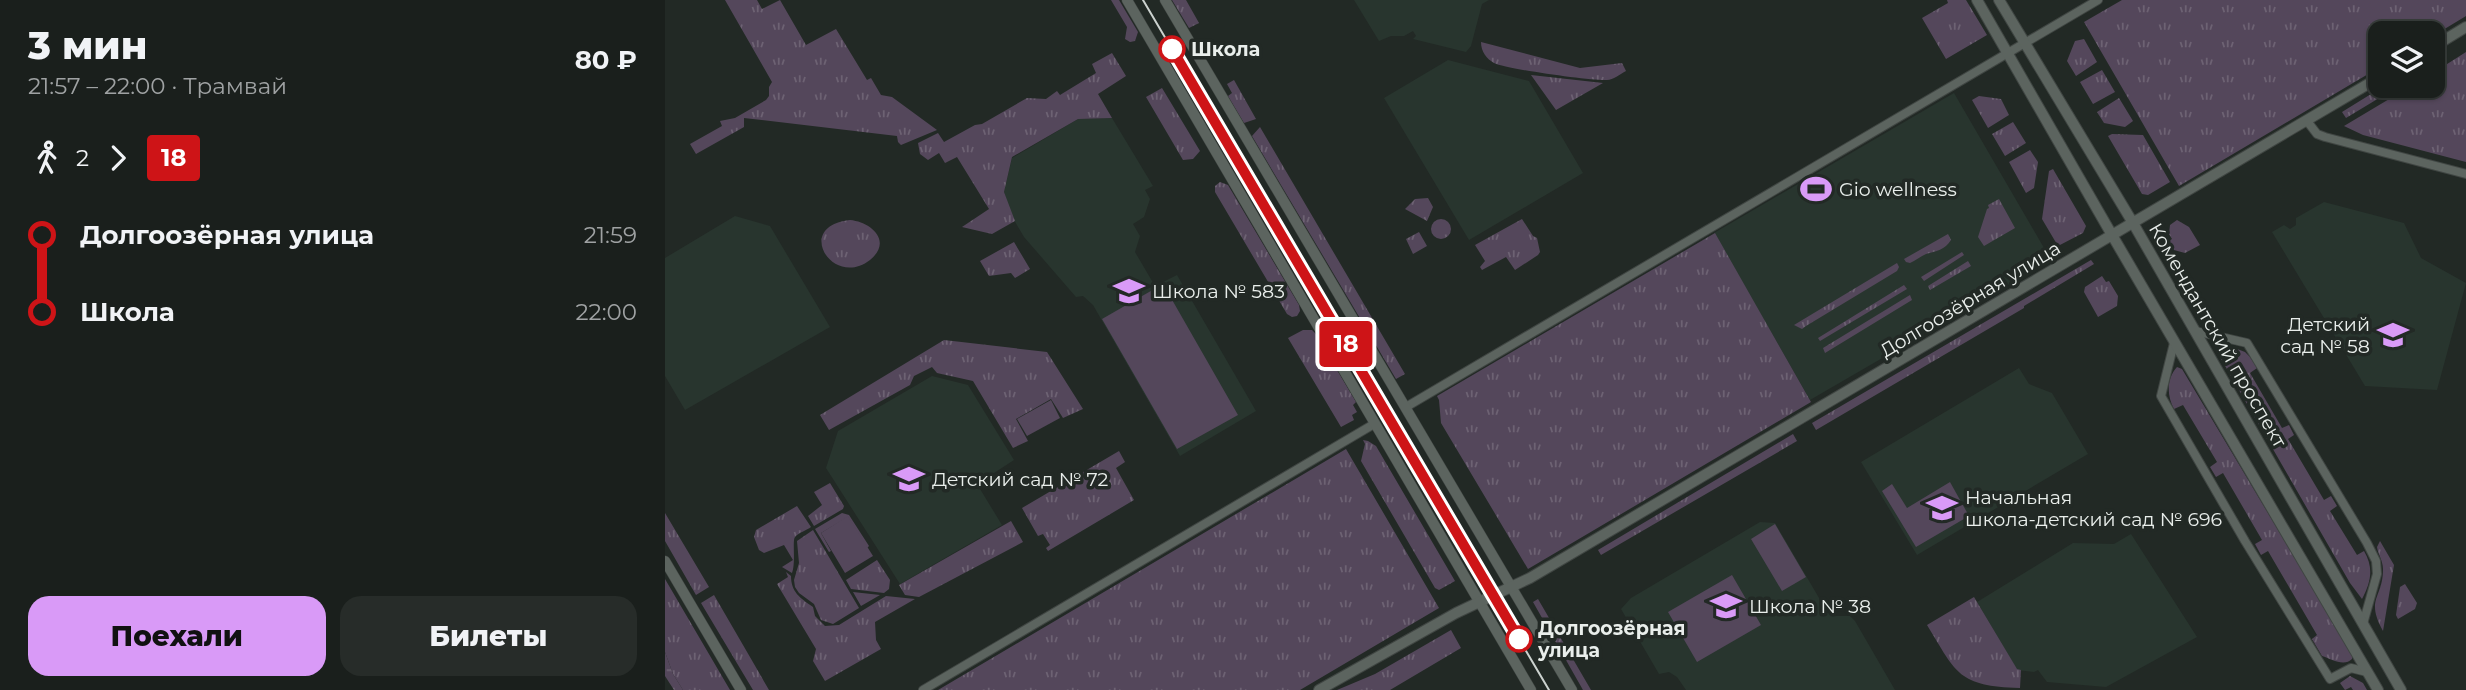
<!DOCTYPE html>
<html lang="ru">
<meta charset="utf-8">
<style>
:root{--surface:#1a1f1c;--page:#272c29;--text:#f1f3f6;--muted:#9fa2a3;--line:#383d3b;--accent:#d99af7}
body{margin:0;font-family:Montserrat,sans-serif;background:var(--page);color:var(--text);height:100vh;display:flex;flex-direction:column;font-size:26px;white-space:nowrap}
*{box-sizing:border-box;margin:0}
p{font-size:23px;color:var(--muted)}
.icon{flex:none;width:38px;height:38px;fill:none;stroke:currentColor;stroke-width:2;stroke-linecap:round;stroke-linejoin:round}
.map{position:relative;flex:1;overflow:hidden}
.panel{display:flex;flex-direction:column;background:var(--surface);width:665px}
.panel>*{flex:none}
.badge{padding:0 14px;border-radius:5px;font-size:24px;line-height:46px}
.controls{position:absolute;left:1703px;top:21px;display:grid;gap:14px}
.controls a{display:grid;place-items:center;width:77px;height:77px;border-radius:14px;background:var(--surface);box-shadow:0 2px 5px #0004,0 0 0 2px var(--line);font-size:35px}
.map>.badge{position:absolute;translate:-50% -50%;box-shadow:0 0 0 4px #fff}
.legs{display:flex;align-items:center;gap:10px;height:77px;padding:0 28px;font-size:23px}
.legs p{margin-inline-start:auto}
.head{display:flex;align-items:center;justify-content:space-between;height:119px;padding:0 28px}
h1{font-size:38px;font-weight:800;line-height:52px}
.action{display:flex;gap:14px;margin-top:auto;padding:14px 28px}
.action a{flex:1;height:80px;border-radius:21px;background:var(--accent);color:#111;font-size:28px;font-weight:800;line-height:80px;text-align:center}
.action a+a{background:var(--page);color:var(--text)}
ul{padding:0 28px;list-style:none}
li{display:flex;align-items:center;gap:24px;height:77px;font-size:26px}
li i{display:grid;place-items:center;width:10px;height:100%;margin:0 9px;background:currentColor}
li i::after{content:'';width:18px;height:18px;margin:-9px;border:5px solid;border-radius:50%;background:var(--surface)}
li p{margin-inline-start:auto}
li:first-child i{background:linear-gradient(#0000 50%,currentColor 0)}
li:last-child i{background:linear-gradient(currentColor 50%,#0000 0)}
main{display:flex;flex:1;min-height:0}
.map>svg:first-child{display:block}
.built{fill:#28352e}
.grass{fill:url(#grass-tufts)}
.wetland{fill:url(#wetland-marsh)}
.pitch{fill:#54475b}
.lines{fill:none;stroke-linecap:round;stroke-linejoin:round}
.minor-casing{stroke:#404643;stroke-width:10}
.tertiary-casing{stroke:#404643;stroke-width:11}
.secondary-casing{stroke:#404643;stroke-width:12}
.minor{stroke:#5c645f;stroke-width:8}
.tertiary{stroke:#5c645f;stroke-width:10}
.secondary{stroke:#5c645f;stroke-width:10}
.tram{stroke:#ccd2cf;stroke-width:2}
.line-1-casing{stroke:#fff;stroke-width:16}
.line-1{stroke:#ce1417;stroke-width:10}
.stop-1-dot{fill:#fff;stroke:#ce1417;stroke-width:3.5}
.labels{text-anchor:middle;stroke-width:7;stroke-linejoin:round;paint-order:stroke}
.stop-label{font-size:19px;font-weight:bold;fill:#e9eeeb;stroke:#222925;text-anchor:start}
.poi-label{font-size:19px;fill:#e9eeeb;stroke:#222925;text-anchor:start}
.street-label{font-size:19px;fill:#e9eeeb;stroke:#222925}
</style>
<main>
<section class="panel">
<div class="head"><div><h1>3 мин</h1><p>21:57 – 22:00 · Трамвай</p></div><b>80 ₽</b></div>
<div class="legs"><svg class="icon" aria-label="walk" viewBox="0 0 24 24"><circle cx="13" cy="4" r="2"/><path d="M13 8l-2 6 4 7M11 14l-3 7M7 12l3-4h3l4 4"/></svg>2<svg class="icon" aria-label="forward" viewBox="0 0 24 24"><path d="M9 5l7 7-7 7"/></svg><b class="badge" style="background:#ce1417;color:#fff">18</b></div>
<ul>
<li><i style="color:#ce1417"></i><b>Долгоозёрная улица</b><p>21:59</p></li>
<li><i style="color:#ce1417"></i><b>Школа</b><p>22:00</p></li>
</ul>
<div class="action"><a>Поехали</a><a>Билеты</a></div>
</section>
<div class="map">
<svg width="1801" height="690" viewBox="0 0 1801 690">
<defs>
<pattern id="grass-tufts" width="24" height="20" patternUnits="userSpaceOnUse" patternTransform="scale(1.75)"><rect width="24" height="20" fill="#54475b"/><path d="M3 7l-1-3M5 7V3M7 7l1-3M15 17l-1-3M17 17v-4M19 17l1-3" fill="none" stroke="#6d6273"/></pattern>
<pattern id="wetland-marsh" width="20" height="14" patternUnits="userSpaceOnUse" patternTransform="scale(1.75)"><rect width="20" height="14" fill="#54475b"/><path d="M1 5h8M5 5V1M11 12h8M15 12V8" fill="none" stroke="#6d6273"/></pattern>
</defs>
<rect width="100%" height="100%" fill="#222925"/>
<!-- built -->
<path class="built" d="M 689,0 L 824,0 L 817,4 L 806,46 L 801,52 L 748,39 L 751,36 L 748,31 L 739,36 L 726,36 L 714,41 Z
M 783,60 L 864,81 L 918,173 L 804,240 L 719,98 Z
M 1289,93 L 1386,260 L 1145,400 L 1049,233 Z
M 447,118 L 488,186 L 480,190 L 485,199 L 479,217 L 468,224 L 475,236 L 470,252 L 490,286 L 512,275 L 591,411 L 515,456 L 428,305 L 418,296 L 411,297 L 359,237 L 346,215 L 339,192 L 347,158 L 413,119 Z
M 1659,202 L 1739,223 L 1756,258 L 1801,283 L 1772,390 L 1700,386 L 1607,232 L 1619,225 L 1625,229 L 1631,225 L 1631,218 Z
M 70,216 L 105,226 L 165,327 L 20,410 L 0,376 L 0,258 Z
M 1354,368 L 1364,384 L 1387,393 L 1423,454 L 1252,555 L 1196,462 Z
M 267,376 L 303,385 L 349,460 L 312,484 L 337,525 L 235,584 L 161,468 L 173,431 Z
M 1095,522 L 1110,523 L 1157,603 L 1161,602 L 1169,616 L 1185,616 L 1190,621 L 1230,690 L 1021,690 L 1012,677 L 1004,672 L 994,674 L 956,609 L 966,598 Z
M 1466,534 L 1532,637 L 1441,687 L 1382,682 L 1373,670 L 1369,672 L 1352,670 L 1312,602 L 1408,543 L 1449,544 Z"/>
<!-- grass -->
<path class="grass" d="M 60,0 L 92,0 L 97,9 L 115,0 L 141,45 L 171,29 L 202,80 L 206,78 L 216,95 L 227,97 L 272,130 L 236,145 L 233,142 L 232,136 L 79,118 L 79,127 L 31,154 L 25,144 L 57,126 L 55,121 L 70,118 L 101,100 L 104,96 L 104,87 L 107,82 Z
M 446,0 L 454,0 L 473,32 L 470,41 L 465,42 L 460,39 L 462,27 Z
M 507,0 L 521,0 L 534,23 L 524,28 Z
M 1282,0 L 1301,0 L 1322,35 L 1281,59 L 1257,18 L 1283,3 Z
M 1457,0 L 1801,0 L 1801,16 L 1768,36 L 1768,33 L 1715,33 L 1715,67 L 1514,186 L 1419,22 Z
M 1419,39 L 1432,62 L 1411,76 L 1402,61 L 1410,41 Z
M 816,42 L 915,68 L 957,63 L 961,71 C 955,74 948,80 942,80 C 927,81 841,69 829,63 C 822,59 816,52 816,42 Z
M 1801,52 L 1801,162 L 1698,135 L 1679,126 L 1746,86 L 1768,86 L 1768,73 Z
M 447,53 L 461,76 L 433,94 L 447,118 L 413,119 L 347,157 L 339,192 L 350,221 L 327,234 L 297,227 L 324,209 L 292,157 L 280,163 L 274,153 L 263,160 L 255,154 L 253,143 L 273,133 L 279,142 L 310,125 L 317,124 L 362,98 L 381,99 L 392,91 L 395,95 L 431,73 L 427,64 Z
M 1437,70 L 1450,92 L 1428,104 L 1415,82 Z
M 866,75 L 938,83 L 891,110 Z
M 569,80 L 591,119 L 579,123 L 563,96 L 567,93 L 562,84 Z
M 1719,86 L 1734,86 L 1681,118 L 1677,112 Z
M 497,88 L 535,151 L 528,159 L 518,160 L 481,97 Z
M 1314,96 L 1336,99 L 1344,115 L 1323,128 L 1307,100 Z
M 1454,98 L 1468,121 L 1460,127 L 1439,123 L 1432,112 Z
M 1348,122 L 1361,143 L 1340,156 L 1327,134 Z
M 595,127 L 740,374 L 731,379 L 587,136 Z
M 1447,134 L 1478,135 L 1505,182 L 1483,195 L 1477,194 L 1443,136 Z
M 1365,150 L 1373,162 L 1369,188 L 1361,193 L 1344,162 Z
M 1388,169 L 1421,226 L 1418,233 L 1393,246 L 1377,219 L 1384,171 Z
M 555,182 L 563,185 L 634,305 L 635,311 L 632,316 L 627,317 L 622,314 L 550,192 L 550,186 Z
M 763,198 L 768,207 L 762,221 L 740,209 L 750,199 Z
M 1334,199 L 1350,228 L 1319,246 L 1313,237 L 1322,209 L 1324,208 L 1323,205 Z
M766 229a10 10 0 1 1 20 0a10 10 0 1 1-20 0Z
M 857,219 L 868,236 L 872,238 L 875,252 L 873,255 L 850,270 L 841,257 L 817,270 L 815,267 L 820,261 L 810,245 Z
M 185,220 C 206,222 228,241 205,260 C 168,289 128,226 185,220 Z
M 1512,220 L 1524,227 L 1535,245 L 1520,253 L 1509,250 L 1504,241 L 1507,239 L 1504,234 L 1505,225 Z
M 754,232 L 762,246 L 748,254 L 741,239 Z
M 1050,233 L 1146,402 L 863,569 L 776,423 L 774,400 L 772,396 Z
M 1283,234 L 1286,240 C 1280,250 1271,251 1261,254 C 1256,256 1250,261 1245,263 L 1241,262 L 1239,259 Z
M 349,242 L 365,269 L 350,278 L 346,273 L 324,276 L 315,261 Z
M 1297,252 L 1299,255 L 1259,281 L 1256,277 Z
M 1426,260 L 1429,264 L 1359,306 L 1359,308 L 1151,430 L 1147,423 Z
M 1303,261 L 1306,266 L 1265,290 L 1263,286 Z
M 1232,263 L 1234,267 L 1232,271 L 1141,326 L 1137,329 L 1129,325 Z
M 1437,276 L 1441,282 L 1444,281 L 1453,296 L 1452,306 L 1433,317 L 1419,292 L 1420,287 Z
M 1239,285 L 1242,289 L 1155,341 L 1153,338 Z
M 1245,295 L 1247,300 L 1160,353 L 1158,348 Z
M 638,330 L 647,330 L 650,333 L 691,402 L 688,405 L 692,412 L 687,415 L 689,420 L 676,427 L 623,338 Z
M 279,340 L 382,352 L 418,409 L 398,418 L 386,399 L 351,419 L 363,441 L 348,448 L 308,381 L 272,373 L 267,367 L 249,376 L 245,385 L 164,430 L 155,415 Z
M 1559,344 L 1580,352 L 1585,357 L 1592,368 L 1585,373 L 1617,428 L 1624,425 L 1629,435 L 1623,439 L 1659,500 L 1666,496 L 1672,506 L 1665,511 L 1692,555 L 1699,551 C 1709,568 1706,582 1697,599 L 1685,583 L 1555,357 L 1554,347 Z
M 1512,367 L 1517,369 L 1687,654 L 1687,659 C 1679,667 1666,659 1657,656 L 1647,639 L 1652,635 L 1603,551 L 1596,555 L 1590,544 L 1597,540 L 1558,473 L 1551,477 L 1545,467 L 1552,462 L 1518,405 L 1509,409 C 1502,396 1501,379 1512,367 Z
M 1128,434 L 1132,441 L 936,555 L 933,550 Z
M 698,440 L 703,441 L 711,446 L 790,581 L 774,590 L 770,588 L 696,461 L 700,444 Z
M 681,449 L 774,608 L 635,690 L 273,690 Z
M 454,451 L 460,462 L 451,468 L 469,500 L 383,551 L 381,548 L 385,545 L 378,534 L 373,536 L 357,508 Z
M 165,483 L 179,506 L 178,509 L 149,526 L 143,516 L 157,505 L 149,492 Z
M 132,506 L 146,527 C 142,530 133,533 130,537 C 127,540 131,563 127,573 L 117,567 L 128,560 L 119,545 L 99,553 L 94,550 L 89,537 L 91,530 Z
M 0,513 L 44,587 L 31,595 L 0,541 Z
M 177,513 L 184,515 L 204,546 L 202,548 L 183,517 L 156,533 L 166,551 L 164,552 L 150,529 Z
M 346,521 L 358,542 L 254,597 L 240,595 L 234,585 Z
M 148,530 L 194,608 L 168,624 L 156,620 L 149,604 L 134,593 L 130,587 L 129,580 L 134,563 L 132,541 Z
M 1715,541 L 1729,565 L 1718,631 C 1700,598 1718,599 1718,569 C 1718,561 1713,554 1712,547 Z
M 212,560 L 225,580 L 224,589 L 219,593 L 186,589 L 181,580 Z
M 121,572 L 126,576 C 126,592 135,598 148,607 L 150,616 L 160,626 L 174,625 L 221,596 L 250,599 L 210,622 L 211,640 L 216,649 L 160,681 L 148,661 L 151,649 L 112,584 L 123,577 Z
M 0,579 L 65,690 L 18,690 L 8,674 L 0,652 Z
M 1740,584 L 1752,603 L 1750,609 L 1733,619 L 1731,615 L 1735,587 Z
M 188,592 L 215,595 L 196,606 Z
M 49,595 L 104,690 L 88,690 L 36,603 Z
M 1309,597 L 1352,669 L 1356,670 L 1355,688 C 1293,686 1292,674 1262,625 Z
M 873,599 L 926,690 L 918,690 L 868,602 Z
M 786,630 L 796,648 L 725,690 L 672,690 L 710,674 Z
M 1685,676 L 1698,683 L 1702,690 L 1688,690 L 1686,687 L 1680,690 L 1675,683 Z"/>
<!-- wetland -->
<path class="wetland" d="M 0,652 L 8,674 L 18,690 L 9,690 L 0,676 Z"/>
<!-- pitch -->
<path class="pitch" d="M 498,284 L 573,415 L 512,449 L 437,319 Z
M 386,400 L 395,418 L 362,436 L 352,419 Z
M 1285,482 L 1304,516 L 1251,547 L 1217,491 L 1227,484 L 1242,508 Z
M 183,516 L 208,556 L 180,573 L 156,533 Z
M 1110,524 L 1141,577 L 1117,591 L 1086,539 Z
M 1067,575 L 1096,625 L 1032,662 L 1003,612 Z"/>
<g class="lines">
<defs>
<path id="minor" d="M 1642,121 L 1652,134 L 1660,137 L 1801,174
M 1530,331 L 1582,343 L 1702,543 L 1711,561 L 1712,574 L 1698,624
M 1509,343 L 1496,396 L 1580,541 L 1665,679 L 1686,668 L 1702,672
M 741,407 L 1433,0
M 258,690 L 709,424"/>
<path id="tertiary" d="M 462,0 L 866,690
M 500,0 L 907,690
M 0,561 L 76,690"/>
<path id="secondary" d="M 1312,0 L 1447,235 L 1713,690
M 1334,0 L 1468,223 L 1736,690
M 1768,47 L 1801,27
M 654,690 L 791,613 L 865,578 L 1715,77"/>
</defs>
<!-- minor casing -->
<use href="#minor" class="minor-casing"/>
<!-- tertiary casing -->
<use href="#tertiary" class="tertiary-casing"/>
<!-- secondary casing -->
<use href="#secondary" class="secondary-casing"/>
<!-- minor -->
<use href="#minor" class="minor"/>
<!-- tertiary -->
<use href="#tertiary" class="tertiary"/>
<!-- secondary -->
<use href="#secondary" class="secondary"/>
<!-- tram -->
<path class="tram" d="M 478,0 L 884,690"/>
</g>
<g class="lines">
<defs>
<path id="line-1" d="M 507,49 L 854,639"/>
</defs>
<!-- line-1 casing -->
<use href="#line-1" class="line-1-casing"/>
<!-- line-1 -->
<use href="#line-1" class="line-1"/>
</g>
<!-- icons -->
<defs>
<symbol id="stadium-bare" viewBox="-9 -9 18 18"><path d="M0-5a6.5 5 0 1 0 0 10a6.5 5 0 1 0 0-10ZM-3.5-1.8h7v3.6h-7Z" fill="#d99af7" stroke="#222925" stroke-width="2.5" paint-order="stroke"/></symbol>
<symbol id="school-bare" viewBox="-9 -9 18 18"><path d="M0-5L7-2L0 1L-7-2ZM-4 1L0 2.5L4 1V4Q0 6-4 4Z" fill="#d99af7" stroke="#222925" stroke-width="2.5" paint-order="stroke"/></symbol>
</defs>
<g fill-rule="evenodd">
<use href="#stadium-bare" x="1129" y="167" width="44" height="44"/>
<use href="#school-bare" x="442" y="269" width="44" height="44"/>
<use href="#school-bare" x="1706" y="313" width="44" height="44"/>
<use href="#school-bare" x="222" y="457" width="44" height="44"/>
<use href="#school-bare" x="1255" y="486" width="44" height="44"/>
<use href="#school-bare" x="1039" y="584" width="44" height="44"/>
</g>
<!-- markers -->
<g class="stop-1-dot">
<circle cx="507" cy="49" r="12"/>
<circle cx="854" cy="639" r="12"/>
</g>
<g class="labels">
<!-- stop labels -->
<g class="stop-label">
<text x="526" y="56">Школа</text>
<text x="873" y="635">Долгоозёрная<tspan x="873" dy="22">улица</tspan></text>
</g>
<!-- poi labels -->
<g class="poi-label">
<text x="1174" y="196">Gio wellness</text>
<text x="487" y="298">Школа № 583</text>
<text x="1705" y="331" text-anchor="end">Детский<tspan x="1705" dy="22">сад № 58</tspan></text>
<text x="267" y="486">Детский сад № 72</text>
<text x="1300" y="504">Начальная<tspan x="1300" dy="22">школа-детский сад № 696</tspan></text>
<text x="1084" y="613">Школа № 38</text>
</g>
<!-- street labels -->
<g class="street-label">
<text transform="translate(1305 299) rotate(-31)" y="7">Долгоозёрная улица</text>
<text transform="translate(1553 335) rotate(60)" y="7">Комендантский проспект</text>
</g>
</g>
</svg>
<div class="controls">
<a><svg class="icon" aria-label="layers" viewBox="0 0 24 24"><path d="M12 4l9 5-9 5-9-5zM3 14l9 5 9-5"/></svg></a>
</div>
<b class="badge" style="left:681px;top:344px;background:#ce1417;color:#fff">18</b>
</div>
</main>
